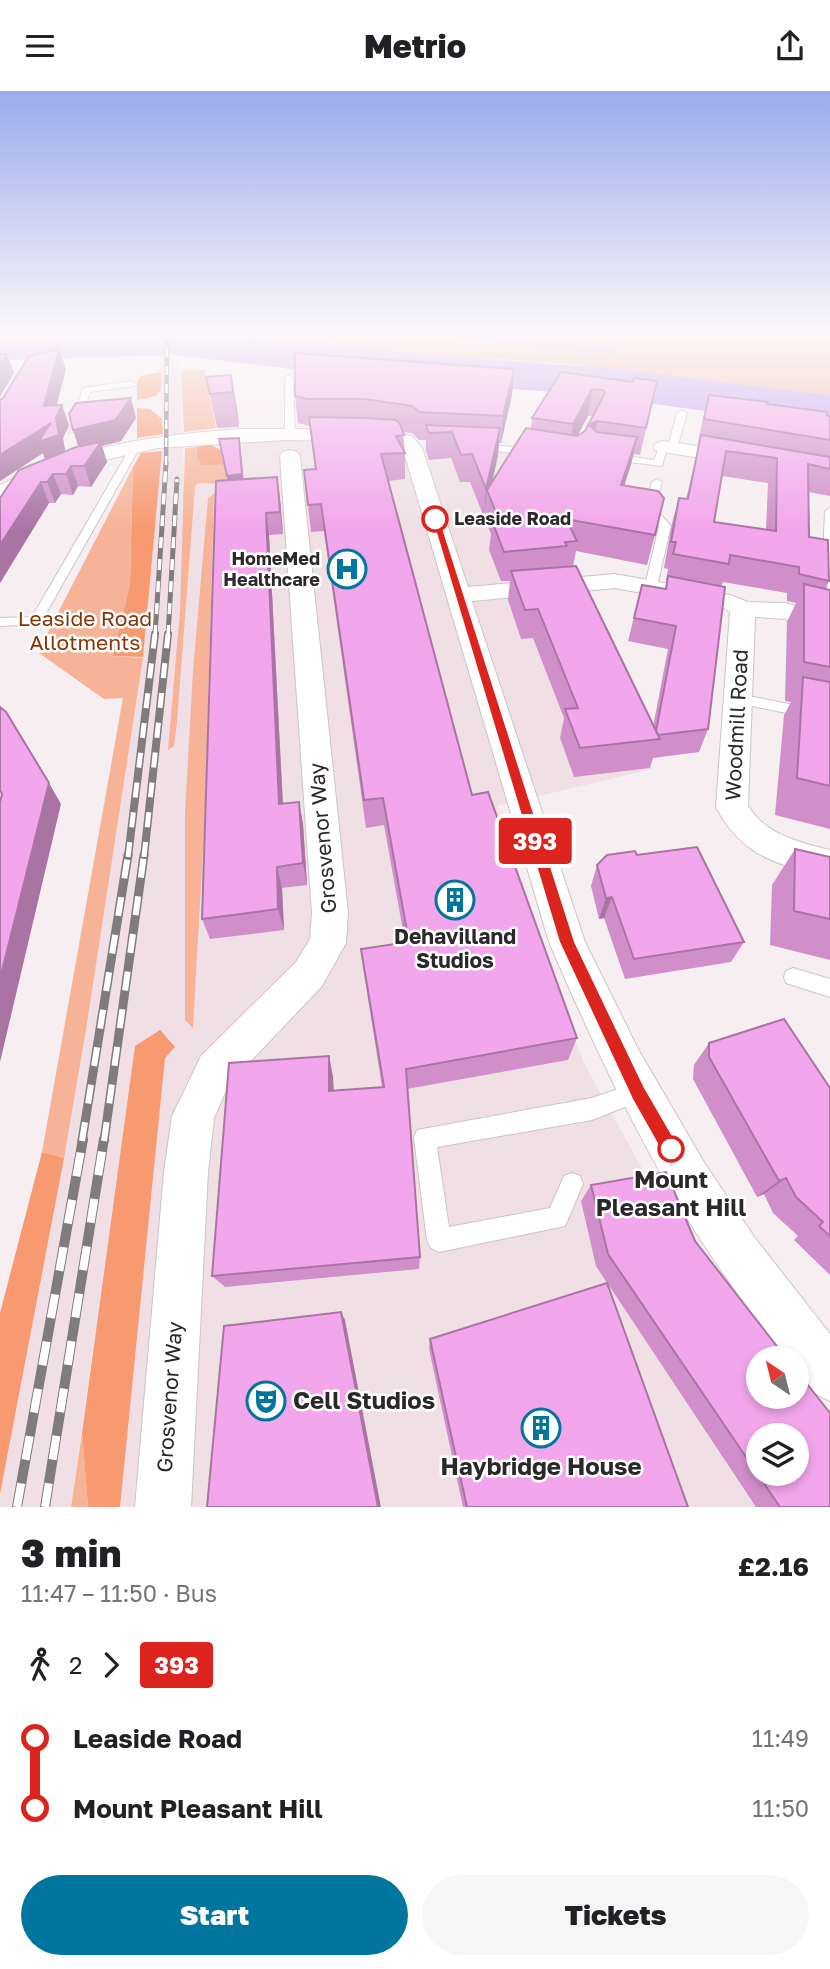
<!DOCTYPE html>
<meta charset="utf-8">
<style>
:root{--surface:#fff;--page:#f6f6f6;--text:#202124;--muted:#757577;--accent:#00759e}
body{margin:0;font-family:"Golos Text",sans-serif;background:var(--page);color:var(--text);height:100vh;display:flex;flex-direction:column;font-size:26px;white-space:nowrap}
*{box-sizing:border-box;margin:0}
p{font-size:23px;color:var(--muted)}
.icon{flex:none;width:38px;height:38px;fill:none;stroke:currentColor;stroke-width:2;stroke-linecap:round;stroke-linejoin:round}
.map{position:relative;height:1416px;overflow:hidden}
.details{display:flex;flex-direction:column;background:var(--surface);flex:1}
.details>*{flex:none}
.badge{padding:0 14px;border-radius:5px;font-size:24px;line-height:46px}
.needle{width:46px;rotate:325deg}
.controls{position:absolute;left:746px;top:1255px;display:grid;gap:14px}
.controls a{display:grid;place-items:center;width:63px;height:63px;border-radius:50%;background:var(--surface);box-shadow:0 4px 10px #0003;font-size:35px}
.map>.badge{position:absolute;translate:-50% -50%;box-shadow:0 0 0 4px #fff}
.legs{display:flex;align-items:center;gap:10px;height:77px;padding:0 21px;font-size:23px}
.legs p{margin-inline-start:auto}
.headline{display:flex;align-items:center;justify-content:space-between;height:119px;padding:0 21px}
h1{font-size:38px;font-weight:800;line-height:52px}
.primary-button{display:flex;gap:14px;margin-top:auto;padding:14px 21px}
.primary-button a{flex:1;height:80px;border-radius:42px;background:var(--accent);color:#fff;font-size:28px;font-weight:800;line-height:80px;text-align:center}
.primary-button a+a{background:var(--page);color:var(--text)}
ul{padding:0 21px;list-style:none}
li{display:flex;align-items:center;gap:24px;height:70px;font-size:26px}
li i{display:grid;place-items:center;width:10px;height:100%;margin:0 9px;background:currentColor}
li i::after{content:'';width:18px;height:18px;margin:-9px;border:5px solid;border-radius:50%;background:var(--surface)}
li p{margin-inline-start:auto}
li:first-child i{background:linear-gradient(#0000 50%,currentColor 0)}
li:last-child i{background:linear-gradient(currentColor 50%,#0000 0)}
header{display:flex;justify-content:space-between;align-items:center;height:91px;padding:0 21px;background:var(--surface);font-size:32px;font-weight:800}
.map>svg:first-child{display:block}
.built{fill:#f0e0e5;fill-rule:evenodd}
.green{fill:#f6b397}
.forest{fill:#f79971}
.water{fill:#c69ef3}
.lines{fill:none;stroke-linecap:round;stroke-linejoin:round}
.service-casing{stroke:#ccc4c7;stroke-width:2}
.minor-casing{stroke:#ccc4c7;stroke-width:2}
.service{fill:#fff;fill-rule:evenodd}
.minor{fill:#fff;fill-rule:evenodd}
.rail-far4-casing{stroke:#807b7c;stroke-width:4.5}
.rail-far3-casing{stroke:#807b7c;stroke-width:5}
.rail-far2-casing{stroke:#807b7c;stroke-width:8}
.rail-far1-casing{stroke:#807b7c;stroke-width:9}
.rail-casing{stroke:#807b7c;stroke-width:10}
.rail-far4{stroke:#fff;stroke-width:2.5;stroke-dasharray:9;stroke-linecap:butt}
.rail-far3{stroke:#fff;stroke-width:3.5;stroke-dasharray:11;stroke-linecap:butt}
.rail-far2{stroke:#fff;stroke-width:5;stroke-dasharray:15;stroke-linecap:butt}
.rail-far1{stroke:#fff;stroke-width:6;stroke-dasharray:19;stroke-linecap:butt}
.rail{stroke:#fff;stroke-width:8;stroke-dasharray:24;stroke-linecap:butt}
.wall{fill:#d08fca;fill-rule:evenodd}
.shaded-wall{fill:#a974a4}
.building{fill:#f2a6eb;stroke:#a974a4;stroke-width:2;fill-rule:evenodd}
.line-1{fill:#dc241f;stroke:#fff;stroke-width:2}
.stop-1-dot{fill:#fff;stroke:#dc241f;stroke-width:3.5}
.labels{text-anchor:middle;stroke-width:5;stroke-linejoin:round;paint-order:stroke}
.far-stop-label{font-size:18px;font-weight:bold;fill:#2b2829;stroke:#fff;text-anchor:start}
.far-poi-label{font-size:18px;font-weight:bold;fill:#2b2829;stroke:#fff;text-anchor:end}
.park-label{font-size:21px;fill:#883407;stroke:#fff}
.street-label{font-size:21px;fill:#2b2829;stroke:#fff}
.poi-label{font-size:21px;font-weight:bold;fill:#2b2829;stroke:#fff}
.near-stop-label{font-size:24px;font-weight:bold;fill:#2b2829;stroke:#fff}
.near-poi-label{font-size:24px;font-weight:bold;fill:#2b2829;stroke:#fff;text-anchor:start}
</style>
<header><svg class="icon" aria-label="menu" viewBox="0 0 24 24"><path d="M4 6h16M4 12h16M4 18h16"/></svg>Metrio<svg class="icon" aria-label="share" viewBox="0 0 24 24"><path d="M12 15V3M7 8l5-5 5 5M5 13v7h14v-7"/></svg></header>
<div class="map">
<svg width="830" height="1416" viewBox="0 0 830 1416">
<rect width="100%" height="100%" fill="#f6eef1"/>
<!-- built -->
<path class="built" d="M 160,241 L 179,241 L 184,386 L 224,393 L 224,396 L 208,407 L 185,721 L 187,795 L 199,805 L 205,722 L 214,406 L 223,398 L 242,397 L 242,350 L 335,350 L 522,362 L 543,408 L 652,678 L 498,715 L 546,878 L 585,974 L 650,1092 L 758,1267 L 758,1306 L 793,1306 L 830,1416 L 120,1416 L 165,967 L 175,956 L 135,956 L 71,1416 L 0,1416 L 0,1403 L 86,939 L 143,567 L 162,360 ZM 758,1344 L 796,1344 L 796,1382 L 758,1382 Z"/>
<!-- green -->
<path class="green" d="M 0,241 L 160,241 L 161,244 L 0,247 Z
M 179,241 L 830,241 L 830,304 L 570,273 L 417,263 L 257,244 L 178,244 Z
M 205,279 L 216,337 L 184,341 L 181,280 Z
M 197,356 L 197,365 L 233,373 L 235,390 L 214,406 L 205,723 L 193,937 L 185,929 L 185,721 L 193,580 L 208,407 L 224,396 L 223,393 L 198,392 L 195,395 L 177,631 L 174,655 L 168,659 L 180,520 L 185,357 Z
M 133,376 L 130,493 L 113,565 L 143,567 L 86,939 L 64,1067 L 42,1061 L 123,607 L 104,608 L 39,562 L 54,553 L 45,547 Z
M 82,1342 L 88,1416 L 71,1416 Z"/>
<!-- forest -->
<path class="forest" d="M 161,281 L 161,299 L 156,305 L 137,309 L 137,291 L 141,285 Z
M 137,317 L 150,318 L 162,328 L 163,343 L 137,347 Z
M 210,353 L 242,371 L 242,397 L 233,373 L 202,374 L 197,365 L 197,356 Z
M 162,360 L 143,566 L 113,565 L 130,493 L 133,376 L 141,362 Z
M 160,939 L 175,956 L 165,967 L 120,1416 L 88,1416 L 82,1342 L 135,955 Z
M 42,1061 L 64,1067 L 0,1403 L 0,1222 Z"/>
<!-- water -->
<path class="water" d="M 408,241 L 450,241 L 617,259 L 616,262 L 588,260 Z
M 198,243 L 257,244 L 417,263 L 608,277 L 830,304 L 830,338 L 586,303 L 390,290 L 175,264 L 0,269 L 0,247 Z"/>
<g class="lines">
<defs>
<path id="service" d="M 289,284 L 293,287 L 295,343 L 290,346 L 285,343 L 285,287 Z
M 132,290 L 136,293 L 135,295 L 90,301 L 77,340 L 69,342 L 83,297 Z
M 682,319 L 687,322 L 677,357 L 672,360 L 667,357 L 662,375 L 612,369 L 607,366 L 612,363 L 654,369 L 660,354 L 668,356 L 677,322 Z
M 479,353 L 533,358 L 538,361 L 533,364 L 476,358 L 476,354 Z
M 132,354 L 140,356 L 40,533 L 0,535 L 0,527 L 32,526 Z
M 657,388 L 662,391 L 655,417 L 671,435 L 657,495 L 651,499 L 645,495 L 659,435 L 644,417 L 652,391 Z
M 830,417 L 830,521 L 827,522 L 821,518 L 825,420 Z
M 738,603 L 830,621 L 830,631 L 733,611 L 731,608 L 733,605 Z
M 793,877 L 830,888 L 830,906 L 786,892 L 784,886 L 786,880 Z
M 638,991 L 645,994 L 648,1001 L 645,1008 L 592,1029 L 437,1056 L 449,1136 L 550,1117 L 564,1085 L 572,1082 L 580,1085 L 583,1093 L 565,1135 L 439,1161 L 431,1157 L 427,1149 L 414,1047 L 417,1039 L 592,1007 Z"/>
<path id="minor" d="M 243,338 L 366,338 L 412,345 L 422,357 L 468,496 L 615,483 L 730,504 L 748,511 L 785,512 L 830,523 L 830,539 L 785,528 L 755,526 L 748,715 C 766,744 799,751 830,759 L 830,787 C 778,773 743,767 716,716 L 730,521 L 723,517 L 615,497 L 472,510 L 585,851 L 638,958 L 705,1073 L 755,1147 L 830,1243 L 830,1310 C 810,1301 796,1290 796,1267 L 785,1267 C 751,1222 717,1176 687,1127 C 633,1039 590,946 549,851 L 403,358 L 398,353 L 366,350 L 285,349 L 158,357 L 82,374 L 0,408 L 0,394 C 77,355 158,343 243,338 Z
M 663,350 L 739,361 L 746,363 L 749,367 L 746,371 L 739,373 L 656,360 L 653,356 L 656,352 Z
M 290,359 L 297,361 L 300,365 L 348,822 L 346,852 L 322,895 L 229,993 L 214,1027 L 208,1081 L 191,1416 L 135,1416 L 164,1081 L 172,1025 L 201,965 L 296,871 L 310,848 L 312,822 L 280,365 L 283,361 Z"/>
</defs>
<!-- service casing -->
<use href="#service" class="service-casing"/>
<!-- minor casing -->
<use href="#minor" class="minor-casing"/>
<!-- service -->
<use href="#service" class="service"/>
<!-- minor -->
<use href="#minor" class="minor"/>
<defs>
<path id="rail-far4" d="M 166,374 L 167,241"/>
<path id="rail-far3" d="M 155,545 L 166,372
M 168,545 L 177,388"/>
<path id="rail-far2" d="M 128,766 L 155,543
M 144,766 L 168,543"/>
<path id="rail-far1" d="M 82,1050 L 128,764
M 104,1050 L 144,764"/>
<path id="rail" d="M 17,1416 L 83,1048
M 45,1416 L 104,1048"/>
</defs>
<!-- rail-far4 casing -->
<use href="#rail-far4" class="rail-far4-casing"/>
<!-- rail-far3 casing -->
<use href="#rail-far3" class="rail-far3-casing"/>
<!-- rail-far2 casing -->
<use href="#rail-far2" class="rail-far2-casing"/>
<!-- rail-far1 casing -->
<use href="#rail-far1" class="rail-far1-casing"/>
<!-- rail casing -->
<use href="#rail" class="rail-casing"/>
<!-- rail-far4 -->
<use href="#rail-far4" class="rail-far4"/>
<!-- rail-far3 -->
<use href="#rail-far3" class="rail-far3"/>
<!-- rail-far2 -->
<use href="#rail-far2" class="rail-far2"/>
<!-- rail-far1 -->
<use href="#rail-far1" class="rail-far1"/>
<!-- rail -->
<use href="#rail" class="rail"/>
</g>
<!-- wall -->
<path class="wall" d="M 66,278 L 56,314 L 69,334 L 63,347 L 65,361 L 79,356 L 136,327 L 121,350 L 102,355 L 107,371 L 91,396 L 78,395 L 73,404 L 61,403 L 55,412 L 49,412 L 0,492 L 0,407 L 45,369 L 43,362 L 0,390 L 0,309 Z
M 514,278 L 512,304 L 501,352 L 499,352 L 498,364 L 492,392 L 531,338 L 532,327 L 561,281 L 632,291 L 657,290 L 640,364 L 634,363 L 624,394 L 655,444 L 647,474 L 576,460 L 573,475 L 653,636 L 668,558 L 628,550 L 642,494 L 665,498 L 667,490 L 666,490 L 668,478 L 664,477 L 672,432 L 679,407 L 686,408 L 699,353 L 698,352 L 703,328 L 709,304 L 767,313 L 830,325 L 830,405 L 808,401 L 809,446 L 829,490 L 826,498 L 830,499 L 830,738 L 775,724 L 784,624 L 791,611 L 785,610 L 787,531 L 796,512 L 787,510 L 787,502 L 723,491 L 721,495 L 708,638 L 699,661 L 653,667 L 650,677 L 574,686 L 560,647 L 564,627 L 533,547 L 521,548 L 508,509 L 510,490 L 501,490 L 489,459 L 491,443 L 485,428 L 486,419 L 484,426 L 470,391 L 460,391 L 451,367 L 429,369 L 426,360 L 426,349 L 419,349 L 412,342 L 403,341 L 405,362 L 405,388 L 388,390 L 472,704 L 577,947 L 568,969 L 407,998 L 420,1166 L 419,1178 L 225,1196 L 212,1185 L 329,965 L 333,986 L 334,1000 L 382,996 L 364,882 L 361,858 L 405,851 L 384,734 L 366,737 L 324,440 L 311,441 L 304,379 L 315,378 L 310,335 L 298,332 L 295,305 ZM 588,325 L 593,325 L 585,340 L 577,345 ZM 722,385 L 768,392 L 766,439 L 714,431 Z
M 231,284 L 237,318 L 239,336 L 217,337 L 206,286 Z
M 219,348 L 240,354 L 243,388 L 277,386 L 280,408 L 283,443 L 269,444 L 283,713 L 299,711 L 303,733 L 307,794 L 282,797 L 284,839 L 210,848 L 202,828 L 228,390 Z
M 795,758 L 830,766 L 830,869 L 770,854 L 772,794 Z
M 597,774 L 744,851 L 731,871 L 625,888 L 604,827 L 599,828 L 591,795 Z
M 709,952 L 830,997 L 830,1184 L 794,1149 L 798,1145 L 773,1122 L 764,1103 L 757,1106 L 693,988 L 694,974 Z
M 591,1094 L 695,1150 L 830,1416 L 756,1416 L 608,1193 L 688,1416 L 463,1416 L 429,1258 L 430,1248 L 607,1192 L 596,1175 L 581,1110 Z"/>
<!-- shaded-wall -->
<path class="shaded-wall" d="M 59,258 L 66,278 L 52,332 L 56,327 L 62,314 L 69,334 L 63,347 L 66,365 L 46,371 L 43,362 L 0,390 L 0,364 L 44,315 Z
M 7,263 L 14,282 L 0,306 L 0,274 Z
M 514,278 L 512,304 L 501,352 L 503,325 Z
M 231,284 L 237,318 L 239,336 L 233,301 Z
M 592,298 L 588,325 L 569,361 L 573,333 Z
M 131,307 L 136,327 L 121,350 L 102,355 L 107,371 L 91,396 L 73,339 Z
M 597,330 L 592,357 L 589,334 Z
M 500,337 L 498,364 L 489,404 L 487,399 L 484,426 L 486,398 Z
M 637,346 L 631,374 L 615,423 L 621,394 Z
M 239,347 L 244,391 L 228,393 L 227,385 Z
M 71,375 L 78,395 L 73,404 L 66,383 Z
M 53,383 L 61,403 L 55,412 L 47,391 Z
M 277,386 L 280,408 L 283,443 L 280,421 Z
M 41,391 L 49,412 L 0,492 L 0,454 Z
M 266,422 L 269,444 L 284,736 L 279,713 Z
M 49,692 L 61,713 L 0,971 L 0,888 Z
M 299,711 L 303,733 L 307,794 L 303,772 Z
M 277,776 L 282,797 L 284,839 L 278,818 Z
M 612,806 L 604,827 L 599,828 L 606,807 Z
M 329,965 L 333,986 L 334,1020 L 329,1000 Z
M 786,1087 L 764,1103 L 757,1106 L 779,1090 Z
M 341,1221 L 345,1229 L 381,1416 L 378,1416 Z"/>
<!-- building -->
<path class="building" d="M 59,258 L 44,315 L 62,314 L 56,327 L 59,344 L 38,351 L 51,332 L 0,364 L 0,309 L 3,307 L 29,265 Z
M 295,262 L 514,278 L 503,325 L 419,321 L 412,315 L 365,308 L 307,308 L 295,305 Z
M 0,263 L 7,263 L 0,274 Z
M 561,281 L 632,291 L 634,287 L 657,290 L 646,337 L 597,330 L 589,334 L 597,341 L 637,346 L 621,394 L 658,400 L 664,407 L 655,444 L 566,428 L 577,450 L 565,451 L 567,455 L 504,461 L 492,430 L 499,429 L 487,399 L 526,337 L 577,345 L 585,340 L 605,302 L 603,299 L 592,298 L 573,333 L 532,327 Z
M 231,284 L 233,301 L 210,303 L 206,286 Z
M 709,304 L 768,311 L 767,313 L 827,321 L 827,325 L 830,325 L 830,349 L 704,328 Z
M 131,307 L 115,329 L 73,339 L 69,323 L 76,312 Z
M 309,326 L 365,327 L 396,329 L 400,333 L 404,344 L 396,345 L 405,362 L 381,363 L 472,704 L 488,701 L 577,947 L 406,978 L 420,1166 L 212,1185 L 229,972 L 329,965 L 329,1000 L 384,996 L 361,858 L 409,851 L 383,707 L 364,709 L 321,413 L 308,414 L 304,379 L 316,378 Z
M 426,334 L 500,337 L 486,398 L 472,363 L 461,364 L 452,341 L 429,342 Z
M 701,344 L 830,366 L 830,378 L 808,373 L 809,446 L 828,449 L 829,490 L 799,483 L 799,476 L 730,464 L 729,473 L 673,463 L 676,451 L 671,451 L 679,407 L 688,408 ZM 726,360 L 777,367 L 776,440 L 714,431 Z
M 239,347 L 242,383 L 227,385 L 219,348 Z
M 101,351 L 84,375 L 71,375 L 66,383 L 53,383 L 47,391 L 41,391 L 0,454 L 0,407 L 19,379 L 76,356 Z
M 277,386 L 280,421 L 266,422 L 279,713 L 299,711 L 303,772 L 277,776 L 278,818 L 202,828 L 216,390 Z
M 576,475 L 660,648 L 580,657 L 565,618 L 578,617 L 538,518 L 525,519 L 511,480 Z
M 668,485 L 725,496 L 708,638 L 658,644 L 656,640 L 676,535 L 634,527 L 642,494 L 666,498 Z
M 804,493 L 830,499 L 830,576 L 804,571 Z
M 803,586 L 830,591 L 830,695 L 797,687 Z
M 0,616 L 6,621 L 49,692 L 0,888 L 0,711 L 2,703 L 0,699 Z
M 697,756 L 744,851 L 634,868 L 612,806 L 606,807 L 597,774 L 607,764 L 635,760 L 637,764 Z
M 795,758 L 830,766 L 830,828 L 794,820 Z
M 784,928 L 830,997 L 830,1145 L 819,1135 L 823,1131 L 796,1106 L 786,1087 L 779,1090 L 709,966 L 709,952 Z
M 666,1081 L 695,1150 L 786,1267 L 758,1267 L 758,1306 L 796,1306 L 796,1279 L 830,1322 L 830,1416 L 780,1416 L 608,1163 L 591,1094 ZM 758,1344 L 796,1344 L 796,1382 L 758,1382 Z
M 607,1192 L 688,1416 L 467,1416 L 430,1248 Z
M 341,1221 L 378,1416 L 207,1416 L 224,1235 Z"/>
<!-- sky -->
<linearGradient id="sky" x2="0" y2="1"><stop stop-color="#9aabec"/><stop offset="0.55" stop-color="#fbf7f9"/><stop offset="1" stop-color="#fbf7f9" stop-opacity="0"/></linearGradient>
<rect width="830" height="439" fill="url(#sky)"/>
<!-- line-1 -->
<path class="line-1" d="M 431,425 L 440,428 L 575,851 L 644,995 L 677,1052 L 680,1058 L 677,1065 L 671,1068 L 664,1065 L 632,1008 L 559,851 Z"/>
<!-- icons -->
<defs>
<symbol id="hospital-ring" viewBox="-11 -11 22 22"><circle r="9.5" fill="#fff" stroke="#00759e" stroke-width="1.5"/><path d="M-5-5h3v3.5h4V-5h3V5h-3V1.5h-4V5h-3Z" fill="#00759e"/></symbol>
<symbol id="building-ring" viewBox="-11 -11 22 22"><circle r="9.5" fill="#fff" stroke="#00759e" stroke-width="1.5"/><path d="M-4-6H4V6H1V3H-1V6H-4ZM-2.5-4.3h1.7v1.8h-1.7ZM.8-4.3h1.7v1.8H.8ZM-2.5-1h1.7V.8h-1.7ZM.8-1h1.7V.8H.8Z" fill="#00759e"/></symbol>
<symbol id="theatre-ring" viewBox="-11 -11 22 22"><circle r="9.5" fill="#fff" stroke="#00759e" stroke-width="1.5"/><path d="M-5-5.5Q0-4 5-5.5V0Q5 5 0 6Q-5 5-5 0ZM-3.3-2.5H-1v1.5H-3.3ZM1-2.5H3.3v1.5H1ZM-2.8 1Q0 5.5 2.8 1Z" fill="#00759e"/></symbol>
</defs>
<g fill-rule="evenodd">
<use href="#hospital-ring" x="325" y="456" width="44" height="44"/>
<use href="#building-ring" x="433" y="787" width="44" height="44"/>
<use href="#theatre-ring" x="244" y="1288" width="44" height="44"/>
<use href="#building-ring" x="519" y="1315" width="44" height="44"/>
</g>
<!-- markers -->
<g class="stop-1-dot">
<circle cx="435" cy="428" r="12"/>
<circle cx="671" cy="1058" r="12"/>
</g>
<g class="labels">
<!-- far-stop labels -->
<g class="far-stop-label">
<text x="454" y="434">Leaside Road</text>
</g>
<!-- far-poi labels -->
<g class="far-poi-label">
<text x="320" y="474">HomeMed<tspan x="320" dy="21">Healthcare</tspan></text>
</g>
<!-- park labels -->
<g class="park-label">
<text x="85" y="535">Leaside Road<tspan x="85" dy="24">Allotments</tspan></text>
</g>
<!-- street labels -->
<g class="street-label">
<text transform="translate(737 634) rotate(-87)" y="7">Woodmill Road</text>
<text transform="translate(323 747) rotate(-95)" y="7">Grosvenor Way</text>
<text transform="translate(170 1306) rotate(-86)" y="7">Grosvenor Way</text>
</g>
<!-- poi labels -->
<g class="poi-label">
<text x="455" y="853">Dehavilland<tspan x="455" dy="24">Studios</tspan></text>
</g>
<!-- near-stop labels -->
<g class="near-stop-label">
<text x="671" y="1097">Mount<tspan x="671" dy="28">Pleasant Hill</tspan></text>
</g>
<!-- near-poi labels -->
<g class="near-poi-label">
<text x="293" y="1318">Cell Studios</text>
<text x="541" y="1384" text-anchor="middle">Haybridge House</text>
</g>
</g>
</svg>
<div class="controls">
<a><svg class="needle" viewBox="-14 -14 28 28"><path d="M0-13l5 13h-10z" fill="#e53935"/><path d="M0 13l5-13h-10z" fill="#757577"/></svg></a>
<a><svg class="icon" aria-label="layers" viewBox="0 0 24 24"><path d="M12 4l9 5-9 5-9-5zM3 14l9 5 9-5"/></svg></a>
</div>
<b class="badge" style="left:535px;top:750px;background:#dc241f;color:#fff">393</b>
</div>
<section class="details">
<div class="headline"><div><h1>3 min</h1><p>11:47 – 11:50 · Bus</p></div><b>£2.16</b></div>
<div class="legs"><svg class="icon" aria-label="walk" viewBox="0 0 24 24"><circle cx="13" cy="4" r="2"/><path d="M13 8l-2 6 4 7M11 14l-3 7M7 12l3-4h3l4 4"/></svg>2<svg class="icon" aria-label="forward" viewBox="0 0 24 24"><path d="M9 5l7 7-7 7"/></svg><b class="badge" style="background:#dc241f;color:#fff">393</b></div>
<ul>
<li><i style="color:#dc241f"></i><b>Leaside Road</b><p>11:49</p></li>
<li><i style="color:#dc241f"></i><b>Mount Pleasant Hill</b><p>11:50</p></li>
</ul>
<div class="primary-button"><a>Start</a><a>Tickets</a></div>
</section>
